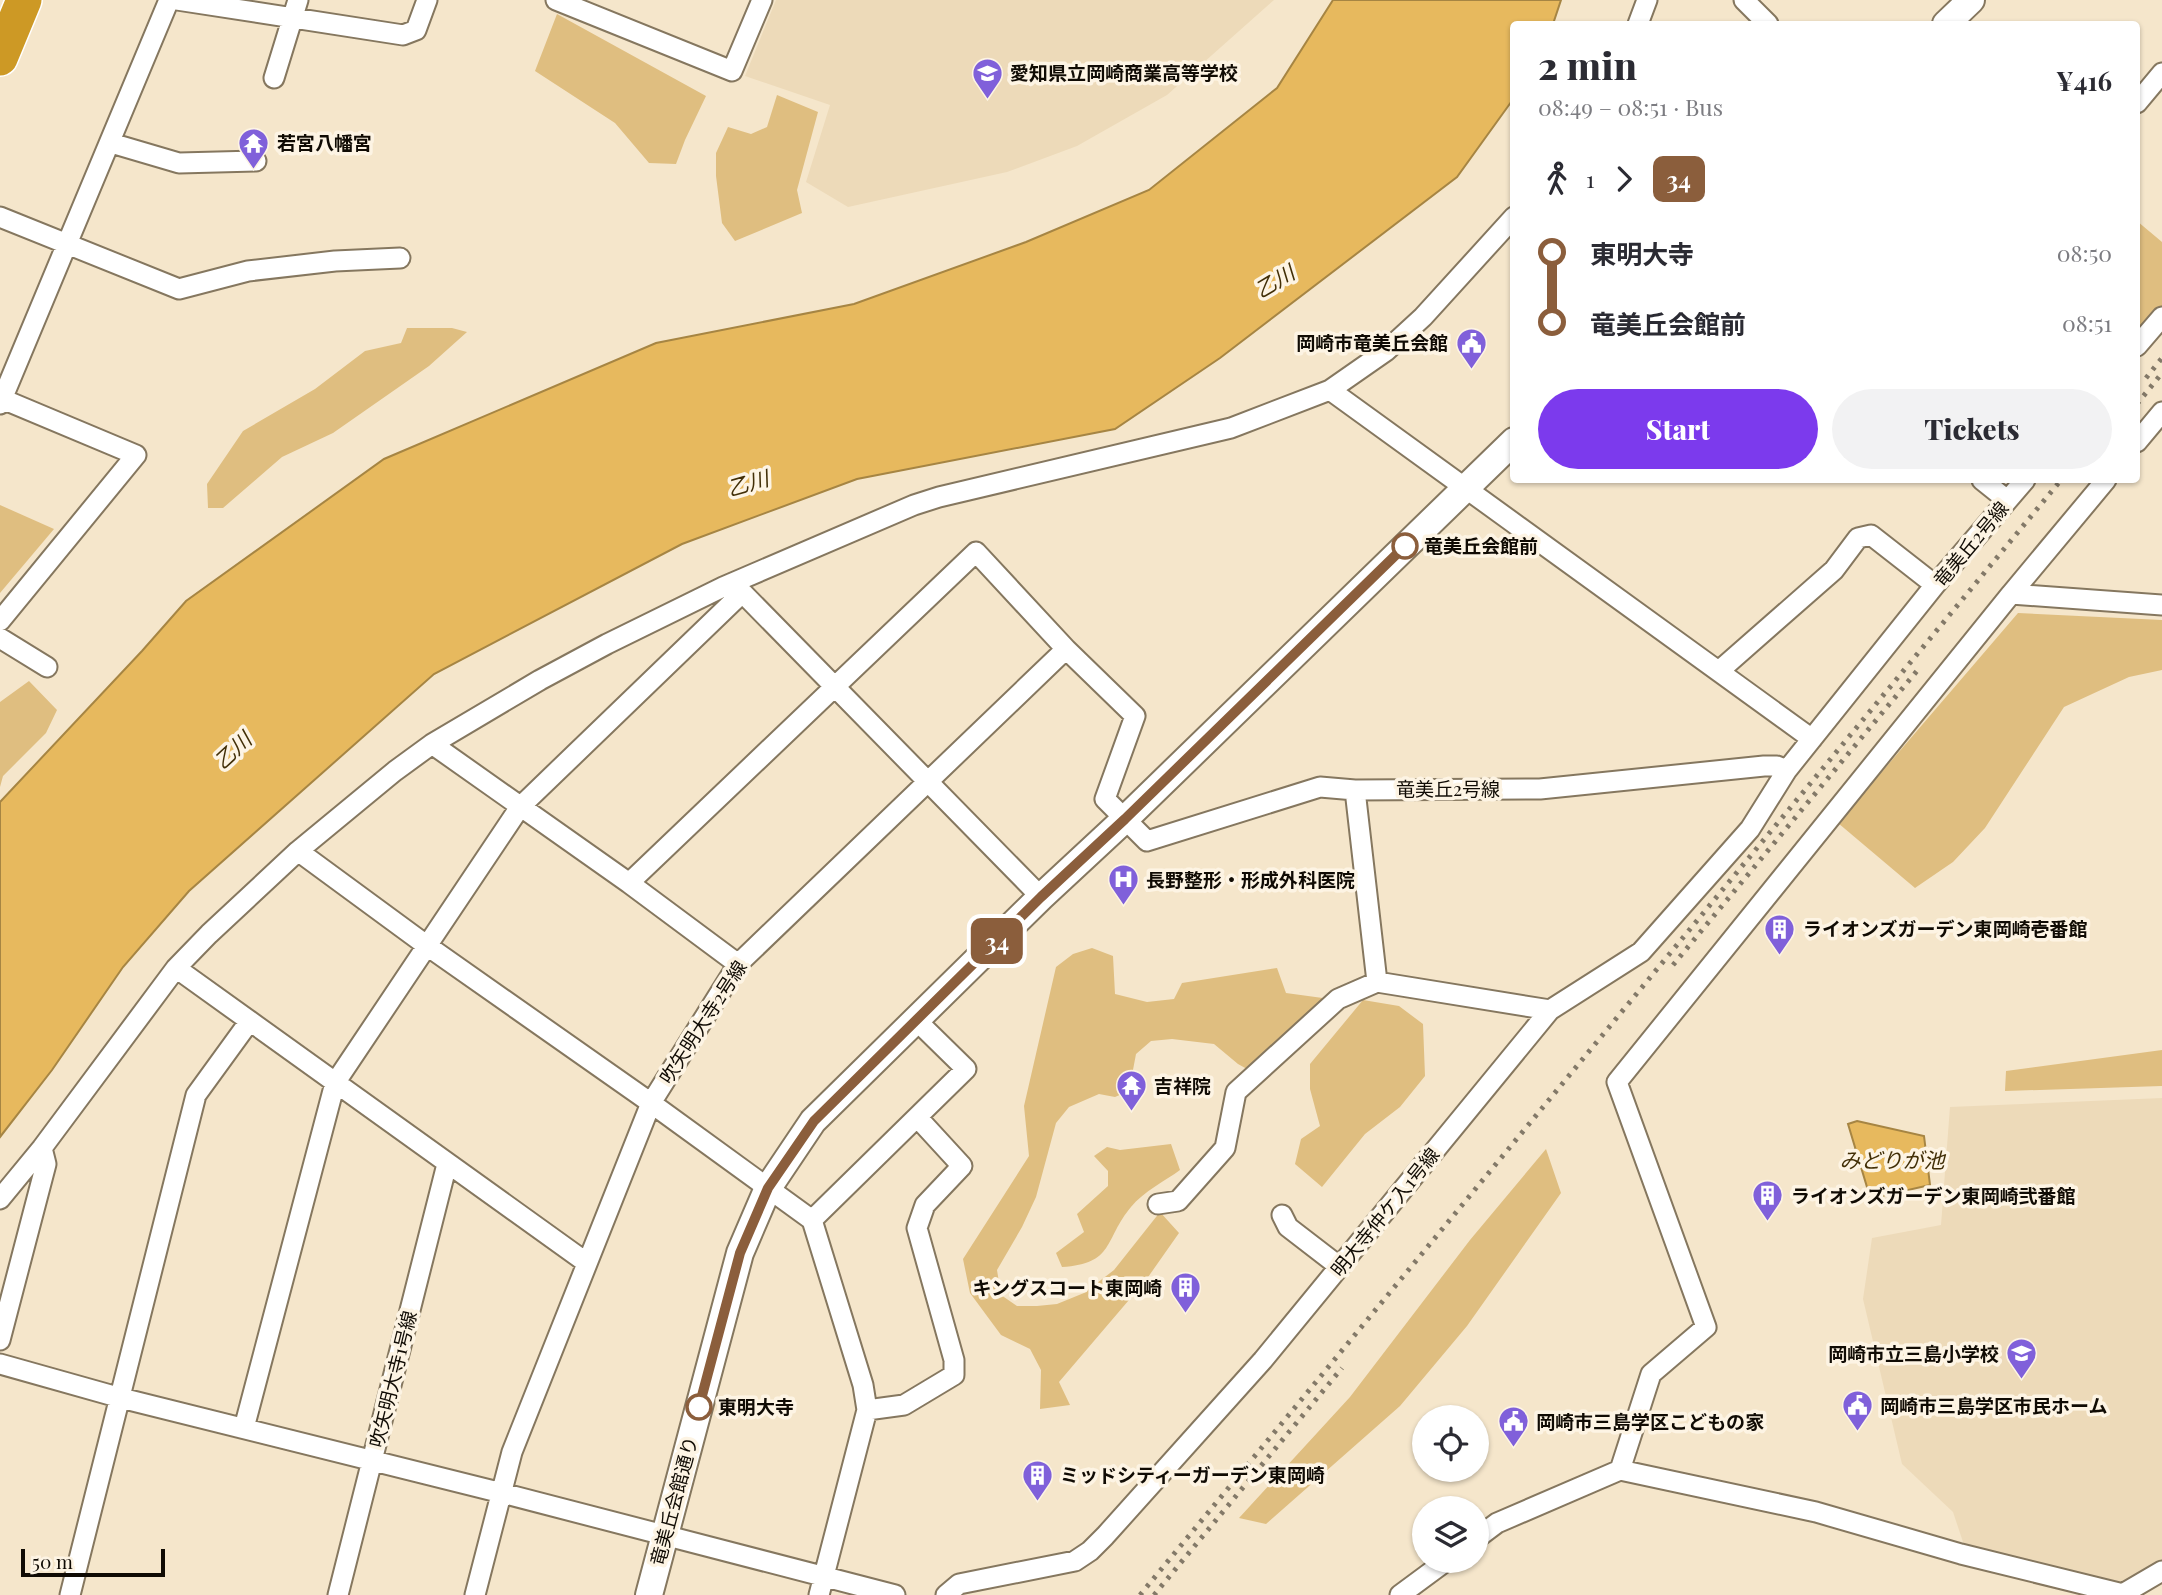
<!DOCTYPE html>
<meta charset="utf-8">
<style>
:root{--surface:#fff;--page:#f2f2f3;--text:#2b2b33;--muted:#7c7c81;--accent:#7c3aed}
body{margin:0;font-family:"Playfair Display","Noto Sans JP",serif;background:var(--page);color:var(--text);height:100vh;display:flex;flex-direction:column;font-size:26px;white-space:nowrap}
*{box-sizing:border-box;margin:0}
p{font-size:23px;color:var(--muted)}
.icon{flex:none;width:38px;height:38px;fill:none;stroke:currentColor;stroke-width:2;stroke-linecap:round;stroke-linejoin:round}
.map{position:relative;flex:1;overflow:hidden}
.drawer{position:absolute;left:1510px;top:21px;width:630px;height:462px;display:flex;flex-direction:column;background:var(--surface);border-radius:7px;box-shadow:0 2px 5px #0004}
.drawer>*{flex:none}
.badge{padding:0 14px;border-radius:10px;font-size:24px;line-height:46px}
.fabs{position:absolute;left:1412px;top:1405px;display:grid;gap:14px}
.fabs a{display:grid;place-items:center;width:77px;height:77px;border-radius:50%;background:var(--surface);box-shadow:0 2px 5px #0004;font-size:35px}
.scale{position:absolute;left:21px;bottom:18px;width:144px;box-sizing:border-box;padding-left:7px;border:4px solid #100b04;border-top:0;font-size:19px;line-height:24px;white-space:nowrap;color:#100b04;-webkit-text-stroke:5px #fdf4e4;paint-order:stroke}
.map>.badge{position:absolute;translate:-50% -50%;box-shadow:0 0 0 4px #fff}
.legs{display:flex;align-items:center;gap:10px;height:77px;padding:0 28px;font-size:23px}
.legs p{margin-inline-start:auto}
.overview{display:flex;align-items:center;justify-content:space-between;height:119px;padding:0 28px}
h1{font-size:38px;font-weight:800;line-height:52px}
.primary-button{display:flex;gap:14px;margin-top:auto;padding:14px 28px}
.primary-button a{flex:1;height:80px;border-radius:42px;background:var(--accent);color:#fff;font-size:28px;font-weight:800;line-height:80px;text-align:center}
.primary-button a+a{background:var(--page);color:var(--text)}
ul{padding:0 28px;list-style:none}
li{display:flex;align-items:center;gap:24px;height:70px;font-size:26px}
li i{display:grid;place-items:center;width:10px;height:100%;margin:0 9px;background:currentColor}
li i::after{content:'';width:18px;height:18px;margin:-9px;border:5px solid;border-radius:50%;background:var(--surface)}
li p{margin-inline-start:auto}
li:first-child i{background:linear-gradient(#0000 50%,currentColor 0)}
li:last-child i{background:linear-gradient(currentColor 50%,#0000 0)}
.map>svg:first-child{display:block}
.built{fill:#eddab9}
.green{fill:#dfbe80}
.water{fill:#e7b95e;stroke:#a68543;stroke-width:2}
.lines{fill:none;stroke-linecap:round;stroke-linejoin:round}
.street-casing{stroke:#85775f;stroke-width:23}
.secondary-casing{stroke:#85775f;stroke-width:30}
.highway-casing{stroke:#fff;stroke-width:38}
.street{stroke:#fff;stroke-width:19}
.secondary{stroke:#fff;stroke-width:26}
.highway{stroke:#cd9925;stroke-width:35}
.rail{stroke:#837968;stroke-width:5;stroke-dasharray:3.5 7;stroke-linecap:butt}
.line-1-casing{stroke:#fff;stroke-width:16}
.line-1{stroke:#8b5e3c;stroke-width:10}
.stop-1-dot{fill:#fff;stroke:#8b5e3c;stroke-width:3.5}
.labels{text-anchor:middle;stroke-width:7;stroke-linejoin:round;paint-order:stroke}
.poi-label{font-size:19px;font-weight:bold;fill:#100b04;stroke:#fdf4e4;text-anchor:start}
.street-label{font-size:19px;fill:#100b04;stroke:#fdf4e4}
.stop-label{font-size:19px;font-weight:bold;fill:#100b04;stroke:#fdf4e4;text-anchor:start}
.water-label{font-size:21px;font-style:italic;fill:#422f07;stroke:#fdf4e4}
</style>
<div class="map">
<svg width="2162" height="1595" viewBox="0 0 2162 1595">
<rect width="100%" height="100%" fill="#f5e6cb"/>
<!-- built -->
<path class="built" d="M 776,0 L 1274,0 L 1167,95 L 1077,146 L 1007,172 L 848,207 L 806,182 L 830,105 L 745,76 Z
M 2162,1098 L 2162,1561 L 2125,1583 L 1964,1545 L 1953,1512 L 1902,1464 L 1863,1299 L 1872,1238 L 1941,1225 L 1950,1107 Z"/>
<!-- green -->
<path class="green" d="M 557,14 L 706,96 L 685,140 L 676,164 L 649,163 L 615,123 L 535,71 Z
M 777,95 L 818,112 L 797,190 L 802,213 L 735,241 L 722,223 L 716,176 L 716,153 L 728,127 L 751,134 L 767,127 Z
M 2137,221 L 2162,242 L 2162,307 L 2137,335 Z
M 407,328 L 452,328 L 467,332 L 429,366 L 333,433 L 282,457 L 223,508 L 208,508 L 207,484 L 243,431 L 315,389 L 365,351 L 401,343 Z
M 0,505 L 54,529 L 0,593 Z
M 2018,613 L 2162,620 L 2162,670 L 2129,677 L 2064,707 L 1985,828 L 1953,862 L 1915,888 L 1838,823 Z
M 29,681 L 57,710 L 46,733 L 3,776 L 0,787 L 0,702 Z
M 1092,948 L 1113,956 L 1115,994 L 1147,1002 L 1174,999 L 1182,983 L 1277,968 L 1286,993 L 1330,999 L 1256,1074 L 1238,1064 L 1214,1044 L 1172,1039 L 1151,1041 L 1136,1054 L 1129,1091 L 1115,1097 L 1099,1094 L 1069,1107 L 1056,1123 L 1036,1197 L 1022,1227 L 997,1270 L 1001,1295 L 1017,1306 L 1037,1306 L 1057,1304 L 1084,1293 L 1114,1270 L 1160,1212 L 1179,1233 L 1146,1280 L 1059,1382 L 1070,1405 L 1040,1409 L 1041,1370 L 1030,1349 L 1001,1335 L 970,1293 L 963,1259 L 1029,1156 L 1024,1106 L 1056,967 L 1073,954 Z
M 1363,1000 L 1399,1006 L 1423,1024 L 1425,1076 L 1400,1107 L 1365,1134 L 1322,1187 L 1295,1164 L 1301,1139 L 1320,1126 L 1310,1089 L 1310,1064 Z
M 2162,1050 L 2162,1086 L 2005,1091 L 2006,1071 Z
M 1171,1144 L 1180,1170 C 1165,1181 1143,1192 1131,1207 C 1104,1239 1115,1264 1062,1267 L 1056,1253 L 1084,1232 L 1077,1214 L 1108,1186 L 1108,1171 L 1094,1156 L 1107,1147 L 1120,1150 Z
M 1546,1149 L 1561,1193 L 1467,1326 L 1400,1406 L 1266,1524 L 1239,1518 L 1350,1397 L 1470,1240 Z"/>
<!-- water -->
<path class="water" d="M 1333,0 L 1561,0 L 1553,24 L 1514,24 L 1514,98 L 1457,177 L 1220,358 L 1115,429 L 857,479 L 682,544 L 434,674 L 189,891 L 123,967 L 52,1070 L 0,1137 L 0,802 L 142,651 L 186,601 L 384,459 L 656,343 L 854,304 L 1026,242 L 1149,190 L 1277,88 Z
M 1857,1121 L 1924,1136 L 1930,1185 L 1882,1196 L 1867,1187 L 1848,1124 Z"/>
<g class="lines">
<defs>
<path id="street" d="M 177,0 L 403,35 L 416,30 L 427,0
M 556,0 L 732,71 L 762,0
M 1744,0 L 1768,24
M 1638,24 L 1647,0
M 274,78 L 298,0
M 2137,103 L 2162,73
M 111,143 L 179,163 L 256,161
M 0,217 L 179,289 L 248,271 L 335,261 L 400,258
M 2137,346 L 2162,317
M 1330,390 L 1812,739
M 0,398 L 136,455 L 0,621
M 0,404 L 169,0
M 2137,442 L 2162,412
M 1982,480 L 2007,500
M 2106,480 L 2011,594 L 2162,605
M 734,584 L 1041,897
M 0,638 L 47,667
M 1719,671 L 1834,570 L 1858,538 L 1871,535 L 1935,585
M 432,744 L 629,883 L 738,964
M 1355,790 L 1377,982 L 1550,1010
M 298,851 L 426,945 L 651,1103 L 812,1220 L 863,1385 L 867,1410 L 819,1595
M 629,883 L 976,552 L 1066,649
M 176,968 L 587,1263
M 0,1199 L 42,1148 L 176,968 L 209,934 L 298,851 L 395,771 L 432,744 L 540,680 L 607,644 L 723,587 L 914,505 L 939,497 L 1231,428 L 1330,390 L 1386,351 L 1423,317 L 1514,217
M 1158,1204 L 1178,1201 L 1225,1148 L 1236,1092 L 1338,999 L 1377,982
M 1282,1215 L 1288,1227 L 1340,1267
M 812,1220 L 966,1069 L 916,1020
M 0,1340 L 46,1164 L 42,1148
M 0,1364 L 121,1398 L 502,1493 L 895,1595
M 867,1410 L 904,1405 L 954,1375 L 954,1360 L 917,1228 L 925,1205 L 962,1166 L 917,1117
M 244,1428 L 335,1083 L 520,807 L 742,593
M 1620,1470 L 1651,1374 L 1706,1327 L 1617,1082 L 2011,594
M 1477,1538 L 1497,1523 L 1620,1470 L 1816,1512 L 1961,1554 L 2123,1594
M 70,1595 L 196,1095 L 249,1022
M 338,1595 L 447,1164
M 475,1595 L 512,1452 L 651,1103 L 738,964 L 1066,649 L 1135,716 L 1105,799 L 1147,841 L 1320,787 L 1355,790 L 1540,789 L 1764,766 L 1777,766 L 1787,770
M 946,1595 L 959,1584 L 1075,1561 L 1090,1551 L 1105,1536 L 1263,1360 L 1550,1010 L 1641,952 L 1750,829 L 1787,770 L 1935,585 L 2025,480
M 1400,1595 L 1446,1561
M 2121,1595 L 2162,1571"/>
<path id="secondary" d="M 1946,24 L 1971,0
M 649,1595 L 740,1253 L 768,1188 L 813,1121 L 1041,897 L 1125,819 L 1514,441"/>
<path id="highway" d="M 0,58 L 24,0"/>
</defs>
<!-- street casing -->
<use href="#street" class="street-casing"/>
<!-- secondary casing -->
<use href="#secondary" class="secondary-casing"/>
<!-- highway casing -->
<use href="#highway" class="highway-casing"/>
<!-- street -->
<use href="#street" class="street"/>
<!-- secondary -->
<use href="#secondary" class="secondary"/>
<!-- highway -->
<use href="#highway" class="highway"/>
<!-- rail -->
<path class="rail" d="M 2146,378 L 2162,358
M 2137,404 L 2162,373
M 1673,965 L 1921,666
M 1140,1595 L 2061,480
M 1154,1595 L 1342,1368"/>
</g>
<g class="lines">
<defs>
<path id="line-1" d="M 699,1407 L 740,1253 L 768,1188 L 814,1121 L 1041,897 L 1125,819 L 1405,546"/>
</defs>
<!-- line-1 casing -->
<use href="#line-1" class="line-1-casing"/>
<!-- line-1 -->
<use href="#line-1" class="line-1"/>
</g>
<!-- icons -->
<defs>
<symbol id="school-pin" viewBox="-11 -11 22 30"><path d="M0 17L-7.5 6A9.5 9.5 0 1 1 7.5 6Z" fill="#8060da" stroke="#fdf4e4"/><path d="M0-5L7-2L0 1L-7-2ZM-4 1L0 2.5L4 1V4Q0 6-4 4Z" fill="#fff"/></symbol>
<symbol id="temple-pin" viewBox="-11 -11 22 30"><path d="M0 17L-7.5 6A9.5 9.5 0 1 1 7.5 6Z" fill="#8060da" stroke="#fdf4e4"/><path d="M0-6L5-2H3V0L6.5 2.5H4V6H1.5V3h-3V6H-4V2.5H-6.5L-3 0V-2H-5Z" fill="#fff"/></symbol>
<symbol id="civic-pin" viewBox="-11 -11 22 30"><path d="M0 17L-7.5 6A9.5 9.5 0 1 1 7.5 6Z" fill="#8060da" stroke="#fdf4e4"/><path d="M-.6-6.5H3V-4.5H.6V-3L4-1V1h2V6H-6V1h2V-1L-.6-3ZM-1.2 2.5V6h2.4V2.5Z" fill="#fff"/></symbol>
<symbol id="hospital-pin" viewBox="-11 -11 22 30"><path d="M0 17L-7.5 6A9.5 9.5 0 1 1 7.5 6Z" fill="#8060da" stroke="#fdf4e4"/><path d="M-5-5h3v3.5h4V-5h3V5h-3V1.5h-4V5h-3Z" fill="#fff"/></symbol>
<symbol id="building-pin" viewBox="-11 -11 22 30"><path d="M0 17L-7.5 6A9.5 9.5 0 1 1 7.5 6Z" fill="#8060da" stroke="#fdf4e4"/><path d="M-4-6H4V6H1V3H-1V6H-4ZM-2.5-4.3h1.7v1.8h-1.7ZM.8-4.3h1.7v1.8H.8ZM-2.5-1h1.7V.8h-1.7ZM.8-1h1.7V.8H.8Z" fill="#fff"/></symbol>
</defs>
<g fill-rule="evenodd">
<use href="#school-pin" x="970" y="56" width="35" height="47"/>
<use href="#temple-pin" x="236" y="126" width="35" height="47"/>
<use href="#civic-pin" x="1454" y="326" width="35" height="47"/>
<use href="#hospital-pin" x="1106" y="862" width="35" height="47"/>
<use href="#building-pin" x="1762" y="912" width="35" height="47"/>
<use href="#temple-pin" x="1114" y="1068" width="35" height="47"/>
<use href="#building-pin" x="1750" y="1178" width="35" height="47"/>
<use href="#building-pin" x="1168" y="1270" width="35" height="47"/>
<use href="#school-pin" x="2004" y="1336" width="35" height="47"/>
<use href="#civic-pin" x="1840" y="1388" width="35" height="47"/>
<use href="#civic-pin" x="1496" y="1404" width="35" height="47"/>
<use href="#building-pin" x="1020" y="1458" width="35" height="47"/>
</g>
<!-- markers -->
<g class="stop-1-dot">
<circle cx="1405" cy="546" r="12"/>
<circle cx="699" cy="1407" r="12"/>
</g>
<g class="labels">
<!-- poi labels -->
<g class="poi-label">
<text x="1010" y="80">愛知県立岡崎商業高等学校</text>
<text x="277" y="150">若宮八幡宮</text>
<text x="1448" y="350" text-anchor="end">岡崎市竜美丘会館</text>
<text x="1146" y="887">長野整形・形成外科医院</text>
<text x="1803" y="936">ライオンズガーデン東岡崎壱番館</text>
<text x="1154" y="1093">吉祥院</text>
<text x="1791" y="1203">ライオンズガーデン東岡崎弐番館</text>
<text x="1162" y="1295" text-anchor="end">キングスコート東岡崎</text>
<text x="1999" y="1361" text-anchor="end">岡崎市立三島小学校</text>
<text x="1880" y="1413">岡崎市三島学区市民ホーム</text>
<text x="1536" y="1429">岡崎市三島学区こどもの家</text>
<text x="1060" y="1482">ミッドシティーガーデン東岡崎</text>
</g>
<!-- street labels -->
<g class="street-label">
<text transform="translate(1971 544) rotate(-50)" y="7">竜美丘2号線</text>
<text x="1448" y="796">竜美丘2号線</text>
<text transform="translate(703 1022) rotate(-57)" y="7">吹矢明大寺2号線</text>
<text transform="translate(1385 1212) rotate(-51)" y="7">明大寺仲ケ入1号線</text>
<text transform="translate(393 1379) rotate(-76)" y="7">吹矢明大寺1号線</text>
<text transform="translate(674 1501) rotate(-75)" y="7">竜美丘会館通り</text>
</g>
<!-- stop labels -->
<g class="stop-label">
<text x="1424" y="553">竜美丘会館前</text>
<text x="718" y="1414">東明大寺</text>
</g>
<!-- water labels -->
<g class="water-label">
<text transform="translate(1275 282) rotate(-31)" y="7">乙川</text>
<text transform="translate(748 484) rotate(-16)" y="7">乙川</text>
<text transform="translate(233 751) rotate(-43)" y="7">乙川</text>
<text x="1892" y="1168">みどりが池</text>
</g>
</g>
</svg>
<div class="fabs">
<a><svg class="icon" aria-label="locate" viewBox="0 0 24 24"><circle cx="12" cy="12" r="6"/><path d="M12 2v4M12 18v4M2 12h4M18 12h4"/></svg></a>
<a><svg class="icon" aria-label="layers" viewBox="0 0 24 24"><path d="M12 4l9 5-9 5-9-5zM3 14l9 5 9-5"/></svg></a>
</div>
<div class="scale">50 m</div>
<b class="badge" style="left:997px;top:941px;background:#8b5e3c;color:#fff">34</b>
<section class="drawer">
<div class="overview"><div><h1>2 min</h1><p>08:49 – 08:51 · Bus</p></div><b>¥416</b></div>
<div class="legs"><svg class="icon" aria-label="walk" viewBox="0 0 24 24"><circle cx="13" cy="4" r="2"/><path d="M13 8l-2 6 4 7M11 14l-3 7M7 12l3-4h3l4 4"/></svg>1<svg class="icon" aria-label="forward" viewBox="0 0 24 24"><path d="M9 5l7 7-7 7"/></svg><b class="badge" style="background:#8b5e3c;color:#fff">34</b></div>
<ul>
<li><i style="color:#8b5e3c"></i><b>東明大寺</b><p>08:50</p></li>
<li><i style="color:#8b5e3c"></i><b>竜美丘会館前</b><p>08:51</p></li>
</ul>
<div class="primary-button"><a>Start</a><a>Tickets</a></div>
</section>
</div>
